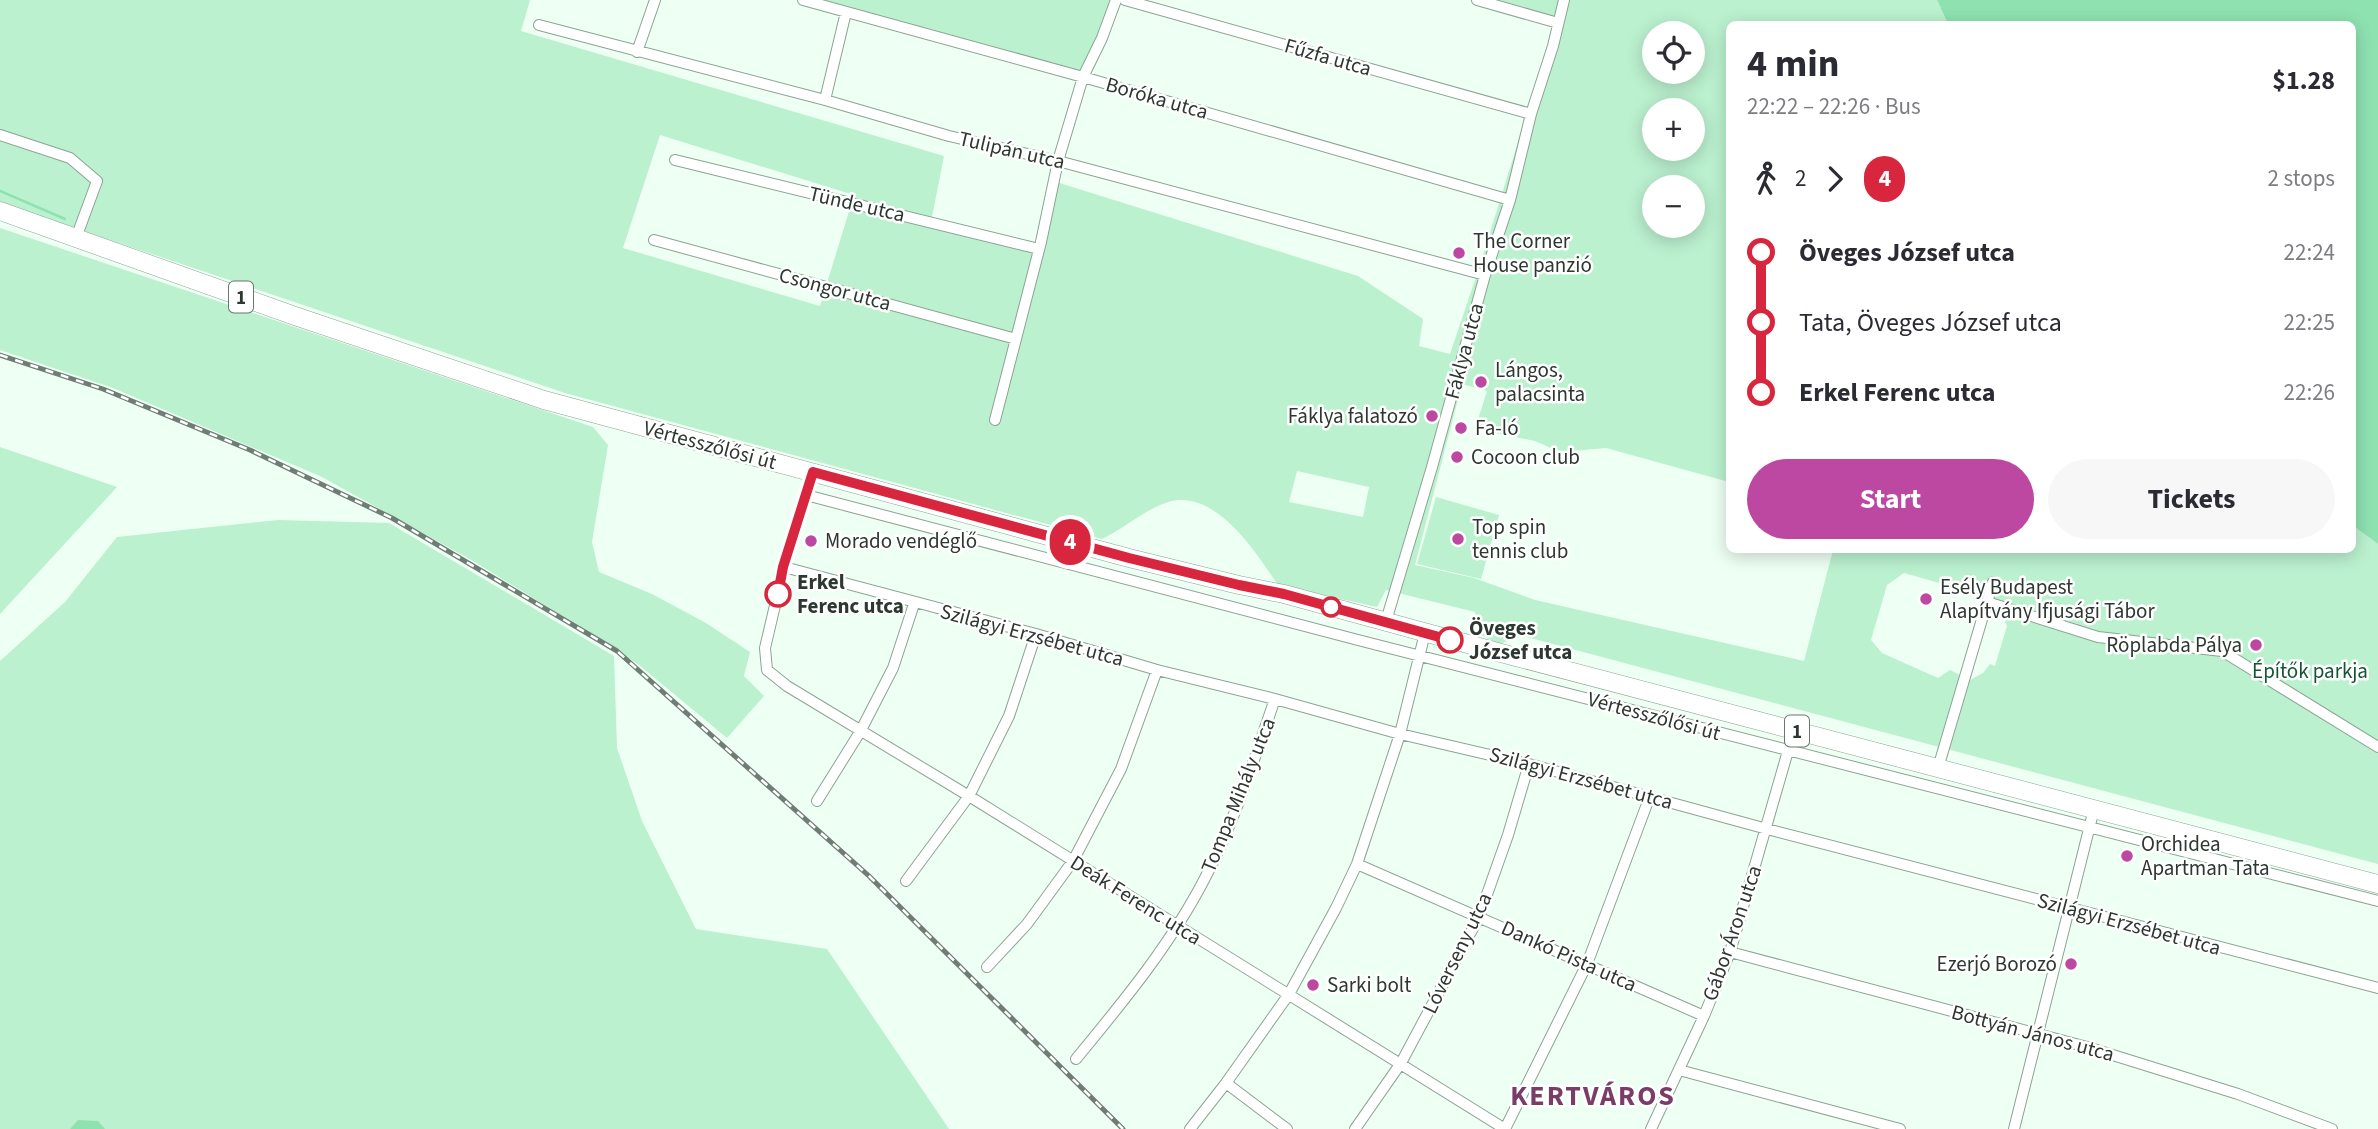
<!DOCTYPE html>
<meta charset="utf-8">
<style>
:root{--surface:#fff;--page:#f7f7f7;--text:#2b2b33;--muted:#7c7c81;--accent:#bc48a2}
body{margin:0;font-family:"Source Sans 3",sans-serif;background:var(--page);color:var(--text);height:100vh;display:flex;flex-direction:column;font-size:26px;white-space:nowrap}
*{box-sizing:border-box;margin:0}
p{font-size:23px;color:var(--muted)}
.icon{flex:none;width:38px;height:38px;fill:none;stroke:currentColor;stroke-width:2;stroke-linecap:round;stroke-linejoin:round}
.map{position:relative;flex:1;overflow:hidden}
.sheet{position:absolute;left:1726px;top:21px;width:630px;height:532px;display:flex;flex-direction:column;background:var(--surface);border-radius:10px;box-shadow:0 4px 18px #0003}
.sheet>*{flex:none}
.badge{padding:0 14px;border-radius:23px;font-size:24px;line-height:46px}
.controls{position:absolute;left:1642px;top:21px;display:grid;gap:14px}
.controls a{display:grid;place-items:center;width:63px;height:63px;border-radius:50%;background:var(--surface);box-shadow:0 4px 18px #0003;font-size:35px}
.map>.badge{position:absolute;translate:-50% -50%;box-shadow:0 0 0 4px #fff}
.legs{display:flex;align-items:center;gap:10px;height:77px;padding:0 21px;font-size:23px}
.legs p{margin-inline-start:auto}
.headline{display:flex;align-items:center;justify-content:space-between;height:119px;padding:0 21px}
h1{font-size:38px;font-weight:700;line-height:52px}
.button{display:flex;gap:14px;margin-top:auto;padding:14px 21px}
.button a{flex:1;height:80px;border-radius:42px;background:var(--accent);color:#fff;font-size:28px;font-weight:700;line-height:80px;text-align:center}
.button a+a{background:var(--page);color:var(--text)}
ul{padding:0 21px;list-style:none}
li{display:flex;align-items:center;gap:24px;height:70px;font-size:26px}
li i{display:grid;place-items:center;width:10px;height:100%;margin:0 9px;background:currentColor}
li i::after{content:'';width:18px;height:18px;margin:-9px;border:5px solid;border-radius:50%;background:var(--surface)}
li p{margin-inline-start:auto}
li:first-child i{background:linear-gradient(#0000 50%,currentColor 0)}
li:last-child i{background:linear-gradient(currentColor 50%,#0000 0)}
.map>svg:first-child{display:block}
.green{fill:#bbf1cf;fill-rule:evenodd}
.water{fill:#8ee2b0}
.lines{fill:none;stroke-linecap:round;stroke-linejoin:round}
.stream{stroke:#8ee2b0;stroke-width:2.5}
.street-casing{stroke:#8ba494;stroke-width:12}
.primary-casing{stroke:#8ba494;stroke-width:19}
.street{stroke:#fff;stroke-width:10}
.primary{stroke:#fff;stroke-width:18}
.rail-casing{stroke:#707d75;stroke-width:5}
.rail{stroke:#fff;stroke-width:2.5;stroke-dasharray:8;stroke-linecap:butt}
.line-1-casing{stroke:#fff;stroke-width:16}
.line-1{stroke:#d7263d;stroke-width:10}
.poi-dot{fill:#bc48a2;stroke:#fff;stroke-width:2.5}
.stop-1-dot{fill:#fff;stroke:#d7263d;stroke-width:3.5}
.labels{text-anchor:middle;stroke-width:5;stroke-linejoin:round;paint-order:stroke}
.shield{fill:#fff;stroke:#6c746f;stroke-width:2}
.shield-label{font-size:19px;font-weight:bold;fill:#2d3831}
.street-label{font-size:21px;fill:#2d3831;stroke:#fff}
.poi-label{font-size:21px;fill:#2d3831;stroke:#fff;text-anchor:start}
.stop-label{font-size:21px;font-weight:bold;fill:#2d3831;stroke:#fff;text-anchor:start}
.park-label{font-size:21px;fill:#155435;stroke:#fff}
.district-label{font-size:28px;font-weight:bold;letter-spacing:2px;fill:#783d69;stroke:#fff}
</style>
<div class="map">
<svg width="2378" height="1129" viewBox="0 0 2378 1129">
<rect width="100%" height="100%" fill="#eefff4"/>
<!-- green -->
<path class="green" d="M 0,0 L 530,0 L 521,31 L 944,156 L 931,222 L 1033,253 L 1053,181 L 1358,276 L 1423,319 L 1419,346 L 1450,354 L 1479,268 L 1556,19 L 1487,0 L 1937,0 L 1948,24 L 1729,24 L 1729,482 L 1606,448 L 1560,452 L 1535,441 L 1475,429 L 1487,391 L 1462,384 L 1415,565 L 1474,578 L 1535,600 L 1804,661 L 1833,550 L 2352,550 L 2352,525 L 2378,544 L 2378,864 L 1523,636 L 1499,644 L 1481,635 L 1475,612 L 1386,590 L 1377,607 L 1278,585 C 1256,553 1216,488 1168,502 C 1144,510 1125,528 1102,539 L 565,393 L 0,203 ZM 1654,33 L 1692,33 L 1692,72 L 1654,72 ZM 1654,110 L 1692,110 L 1692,149 L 1654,149 ZM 660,135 L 854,195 L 820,306 L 623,248 ZM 1654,187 L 1692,187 L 1692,226 L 1654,226 ZM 1297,471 L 1369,487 L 1363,517 L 1289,502 ZM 1904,573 L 2010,603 L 2005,622 L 2007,626 L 1995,666 L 1990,664 L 1983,673 L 1970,680 L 1950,670 L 1938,678 L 1882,653 L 1871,640 L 1887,585 Z
M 807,0 L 1116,0 L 1083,77 Z
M 0,228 L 593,427 L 608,445 L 592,542 L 599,572 L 652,594 L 706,623 L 750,652 L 744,676 L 764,696 L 727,738 L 639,665 L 590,633 L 473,561 L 322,477 L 113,388 L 0,350 Z
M 0,447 L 117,487 L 0,614 Z
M 1436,497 L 1499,515 L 1481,579 L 1417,564 Z
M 278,520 L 389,523 L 614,656 L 617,748 L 642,821 L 696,929 L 827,949 L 949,1129 L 0,1129 L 0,661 L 65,602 L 117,537 Z"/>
<!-- water -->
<path class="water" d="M 1937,0 L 2378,0 L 2378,544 L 2352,525 L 2352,24 L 1948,24 Z
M 78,1120 L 98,1121 L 105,1129 L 70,1129 Z"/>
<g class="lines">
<!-- stream -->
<path class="stream" d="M 0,191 L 65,219"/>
<defs>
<path id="street" d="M 803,0 L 1083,77 L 1510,200
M 1125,0 L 1531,114
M 1477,0 L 1558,23
M 539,25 L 825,100 L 949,136 L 1058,161 L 1485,275
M 637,52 L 655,0
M 825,100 L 846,12
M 0,135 L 70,158 L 97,181 L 76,238
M 675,160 L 1039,249
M 654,240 L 1016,339
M 995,420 L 1041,242 L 1058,161 L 1083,77 L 1102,38 L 1116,0
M 813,472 L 784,567 L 765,648 L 767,670 L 787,686 L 969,796 L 1505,1129
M 806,495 L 1358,640 L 2378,901
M 784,567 L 1036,634 L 1157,670 L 1275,699 L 1400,734 L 1529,764 L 1767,829 L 2378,988
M 1987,602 L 2098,637 L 2222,651 L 2378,747
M 1386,621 L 1432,467 L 1485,275 L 1510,200 L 1531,114 L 1553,46 L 1564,0
M 1938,768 L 1993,582
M 817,801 L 860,732 L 893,668 L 914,604
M 1357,864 L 1704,1016
M 906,881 L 969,796 L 1009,716 L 1036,634
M 1730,952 L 2087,1047 L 2238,1094 L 2332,1129
M 987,967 L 1027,924 L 1073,861 L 1121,769 L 1157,670
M 1076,1059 C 1123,1002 1171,944 1205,878 C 1235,821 1254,759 1275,699
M 1679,1070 L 1900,1129
M 1226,1083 L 1287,1129
M 1190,1129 L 1226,1083 L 1289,994 L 1336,908 L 1357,864 L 1400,734 L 1425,633
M 1355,1129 L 1401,1063 L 1479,917 L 1508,835 L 1529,764
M 1505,1129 L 1587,964 L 1650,796
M 1651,1129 L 1704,1016 L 1730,952 L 1794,730
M 2014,1129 L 2094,809"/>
<path id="primary" d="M 0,211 L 295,316 L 544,400 L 1129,558 L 1239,585 L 1284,594 L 1501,653 L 2378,884"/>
</defs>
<!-- street casing -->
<use href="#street" class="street-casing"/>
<!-- primary casing -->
<use href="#primary" class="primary-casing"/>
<!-- street -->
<use href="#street" class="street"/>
<!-- primary -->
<use href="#primary" class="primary"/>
<defs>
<path id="rail" d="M 0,355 L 103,389 L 250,450 L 392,518 L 617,651 L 869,876 L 1123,1129"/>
</defs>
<!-- rail casing -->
<use href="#rail" class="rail-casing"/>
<!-- rail -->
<use href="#rail" class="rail"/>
</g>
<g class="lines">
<defs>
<path id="line-1" d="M 778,594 L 783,567 L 813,472 L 1129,558 L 1239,585 L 1284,594 L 1450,640"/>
</defs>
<!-- line-1 casing -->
<use href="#line-1" class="line-1-casing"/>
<!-- line-1 -->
<use href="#line-1" class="line-1"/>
</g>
<!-- markers -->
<g class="poi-dot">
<circle cx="1459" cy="253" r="7"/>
<circle cx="1481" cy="382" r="7"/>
<circle cx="1432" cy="416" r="7"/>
<circle cx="1461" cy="428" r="7"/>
<circle cx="1457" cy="457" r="7"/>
<circle cx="1458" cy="539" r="7"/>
<circle cx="811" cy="541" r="7"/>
<circle cx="1926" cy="599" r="7"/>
<circle cx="2256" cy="645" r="7"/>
<circle cx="2127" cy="856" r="7"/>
<circle cx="2071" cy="964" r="7"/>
<circle cx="1313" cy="985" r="7"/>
</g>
<g class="stop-1-dot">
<circle cx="778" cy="594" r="12"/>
<circle cx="1331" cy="607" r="9"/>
<circle cx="1450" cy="640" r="12"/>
</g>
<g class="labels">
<!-- shield labels -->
<g class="shield">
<rect x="229" y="281.5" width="24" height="31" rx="5"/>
<rect x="1785" y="715.5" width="24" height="31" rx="5"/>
</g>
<g class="shield-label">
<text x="241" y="304">1</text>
<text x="1797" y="738">1</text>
</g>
<!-- street labels -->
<g class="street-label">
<text transform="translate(1328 57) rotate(16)" y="7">Fűzfa utca</text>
<text transform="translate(1157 98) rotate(16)" y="7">Boróka utca</text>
<text transform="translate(1012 150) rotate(13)" y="7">Tulipán utca</text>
<text transform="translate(857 204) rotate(13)" y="7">Tünde utca</text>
<text transform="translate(835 289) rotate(15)" y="7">Csongor utca</text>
<text transform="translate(1464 351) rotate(-75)" y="7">Fáklya utca</text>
<text transform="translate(710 445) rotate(15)" y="7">Vértesszőlősi út</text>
<text transform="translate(1032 635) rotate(15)" y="7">Szilágyi Erzsébet utca</text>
<text transform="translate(1654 716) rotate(15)" y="7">Vértesszőlősi út</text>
<text transform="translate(1581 778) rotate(15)" y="7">Szilágyi Erzsébet utca</text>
<text transform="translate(1238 795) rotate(-68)" y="7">Tompa Mihály utca</text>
<text transform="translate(1136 900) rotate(32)" y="7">Deák Ferenc utca</text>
<text transform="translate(2129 924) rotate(15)" y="7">Szilágyi Erzsébet utca</text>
<text transform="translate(1732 933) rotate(-71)" y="7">Gábor Áron utca</text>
<text transform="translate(1457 953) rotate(-64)" y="7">Lóverseny utca</text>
<text transform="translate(1569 956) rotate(24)" y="7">Dankó Pista utca</text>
<text transform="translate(2033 1033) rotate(15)" y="7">Bottyán János utca</text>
</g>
<!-- poi labels -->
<g class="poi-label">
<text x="1473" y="248">The Corner<tspan x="1473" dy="24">House panzió</tspan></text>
<text x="1495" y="377">Lángos,<tspan x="1495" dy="24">palacsinta</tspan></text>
<text x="1418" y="423" text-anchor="end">Fáklya falatozó</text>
<text x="1475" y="435">Fa-ló</text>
<text x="1471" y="464">Cocoon club</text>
<text x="1472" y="534">Top spin<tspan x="1472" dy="24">tennis club</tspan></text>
<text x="825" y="548">Morado vendéglő</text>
<text x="1940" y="594">Esély Budapest<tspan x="1940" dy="24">Alapítvány Ifjusági Tábor</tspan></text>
<text x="2242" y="652" text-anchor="end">Röplabda Pálya</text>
<text x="2141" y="851">Orchidea<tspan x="2141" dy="24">Apartman Tata</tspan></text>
<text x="2057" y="971" text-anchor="end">Ezerjó Borozó</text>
<text x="1327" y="992">Sarki bolt</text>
</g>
<!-- stop labels -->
<g class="stop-label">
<text x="797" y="589">Erkel<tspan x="797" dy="24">Ferenc utca</tspan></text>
<text x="1469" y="635">Öveges<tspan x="1469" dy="24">József utca</tspan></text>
</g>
<!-- park labels -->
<g class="park-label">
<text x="2310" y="678">Építők parkja</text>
</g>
<!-- district labels -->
<g class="district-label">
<text x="1593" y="1105">KERTVÁROS</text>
</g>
</g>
</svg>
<div class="controls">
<a><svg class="icon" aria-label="locate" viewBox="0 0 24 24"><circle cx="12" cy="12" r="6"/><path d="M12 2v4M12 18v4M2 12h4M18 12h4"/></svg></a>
<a>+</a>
<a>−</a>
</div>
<b class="badge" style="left:1070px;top:542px;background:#d7263d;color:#fff">4</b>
<section class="sheet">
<div class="headline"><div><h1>4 min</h1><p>22:22 – 22:26 · Bus</p></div><b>$1.28</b></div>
<div class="legs"><svg class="icon" aria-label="walk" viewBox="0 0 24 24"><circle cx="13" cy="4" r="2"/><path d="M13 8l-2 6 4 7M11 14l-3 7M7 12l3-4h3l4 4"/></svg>2<svg class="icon" aria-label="forward" viewBox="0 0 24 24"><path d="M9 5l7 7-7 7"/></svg><b class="badge" style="background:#d7263d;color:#fff">4</b><p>2 stops</p></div>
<ul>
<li><i style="color:#d7263d"></i><b>Öveges József utca</b><p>22:24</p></li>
<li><i style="color:#d7263d"></i><span>Tata, Öveges József utca</span><p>22:25</p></li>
<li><i style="color:#d7263d"></i><b>Erkel Ferenc utca</b><p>22:26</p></li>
</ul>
<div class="button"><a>Start</a><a>Tickets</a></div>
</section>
</div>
